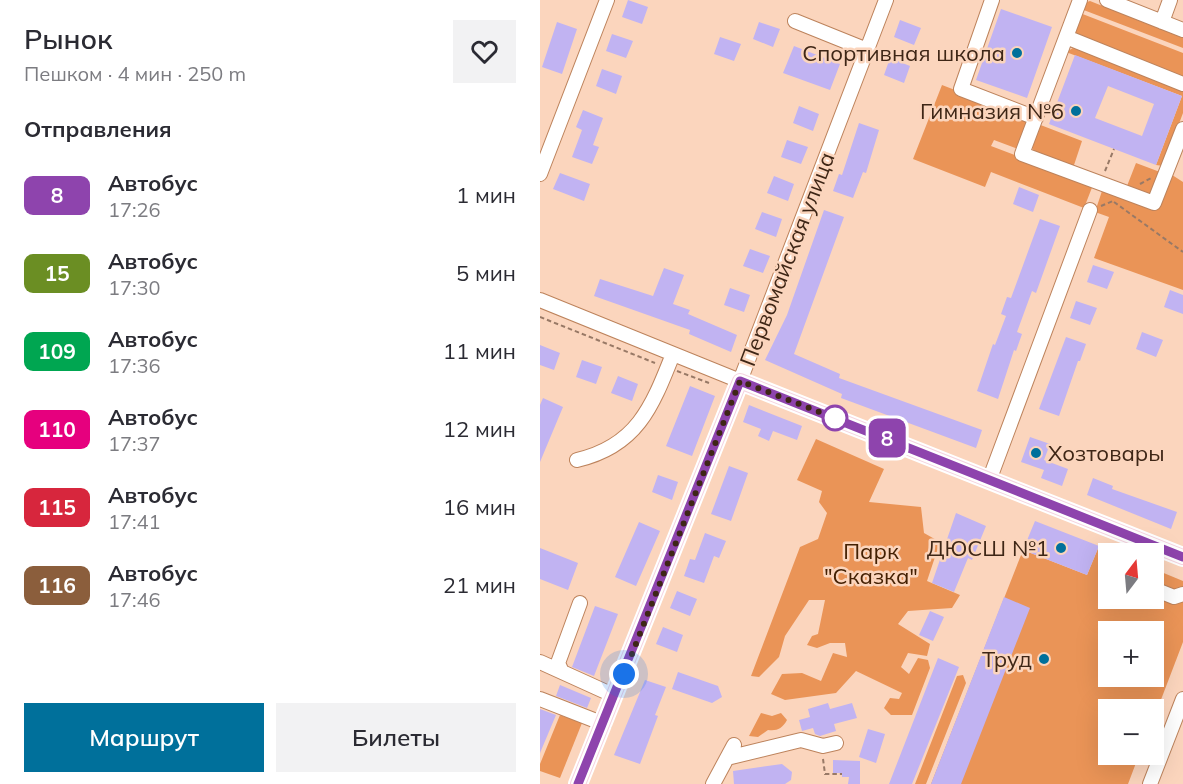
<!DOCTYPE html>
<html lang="ru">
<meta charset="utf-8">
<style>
:root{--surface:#fff;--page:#f2f2f3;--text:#2b2b33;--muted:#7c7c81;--accent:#00709b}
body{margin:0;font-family:Mulish,sans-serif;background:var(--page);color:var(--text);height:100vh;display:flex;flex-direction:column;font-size:22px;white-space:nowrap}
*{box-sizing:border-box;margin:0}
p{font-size:20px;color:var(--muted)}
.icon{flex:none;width:33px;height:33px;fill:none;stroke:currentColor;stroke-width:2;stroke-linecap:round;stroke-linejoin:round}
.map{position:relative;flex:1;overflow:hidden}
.panel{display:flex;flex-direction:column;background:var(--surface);width:540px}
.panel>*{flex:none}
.badge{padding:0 12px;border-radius:9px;font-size:21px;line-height:39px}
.needle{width:39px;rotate:16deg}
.fabs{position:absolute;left:558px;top:543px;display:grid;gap:12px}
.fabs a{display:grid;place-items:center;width:66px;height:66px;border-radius:0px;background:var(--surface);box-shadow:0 6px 24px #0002;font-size:30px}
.you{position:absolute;width:30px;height:30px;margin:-15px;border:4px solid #fff;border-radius:50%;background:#1a73e8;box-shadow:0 0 0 9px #1a73e833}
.map>.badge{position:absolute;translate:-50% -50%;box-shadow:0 0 0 3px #fff}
h2{padding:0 24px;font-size:22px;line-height:54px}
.round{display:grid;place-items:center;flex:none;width:63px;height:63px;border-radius:0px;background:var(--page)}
.overview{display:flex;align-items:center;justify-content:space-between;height:102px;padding:0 24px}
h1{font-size:28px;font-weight:600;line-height:45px}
.cta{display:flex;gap:12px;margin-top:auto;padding:12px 24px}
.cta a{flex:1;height:69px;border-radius:0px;background:var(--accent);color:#fff;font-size:24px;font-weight:600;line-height:69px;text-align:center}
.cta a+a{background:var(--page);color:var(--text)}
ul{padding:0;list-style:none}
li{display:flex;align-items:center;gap:18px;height:78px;padding:0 24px}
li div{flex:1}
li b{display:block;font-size:22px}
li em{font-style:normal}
li .badge{min-width:66px;font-weight:700;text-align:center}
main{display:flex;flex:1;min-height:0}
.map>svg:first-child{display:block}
.green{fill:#ea9457;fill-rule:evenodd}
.building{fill:#c1b3f2;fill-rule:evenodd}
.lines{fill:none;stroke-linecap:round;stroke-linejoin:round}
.minor-casing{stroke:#bd835c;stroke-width:16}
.major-casing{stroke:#fff;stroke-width:20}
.path{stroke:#987966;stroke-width:2;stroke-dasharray:4.5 3;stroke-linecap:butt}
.minor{stroke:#fff;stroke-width:14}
.major{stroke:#f5d4e0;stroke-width:16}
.line-casing{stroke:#fff;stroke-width:14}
.line{stroke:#8e44ad;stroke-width:9}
.walk{stroke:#3e2616;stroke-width:6;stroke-dasharray:0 10.8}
.poi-dot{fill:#00709b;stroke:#fbd5bd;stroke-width:2}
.stop-dot{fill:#fff;stroke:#8e44ad;stroke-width:3}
.labels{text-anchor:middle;stroke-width:5;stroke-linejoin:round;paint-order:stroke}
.poi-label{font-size:22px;fill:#3e2616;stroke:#fbd5bd;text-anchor:end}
.street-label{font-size:22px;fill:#3e2616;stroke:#fbd5bd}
.park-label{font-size:22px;fill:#442003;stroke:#fbd5bd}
</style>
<main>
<section class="panel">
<div class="overview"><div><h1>Рынок</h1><p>Пешком · 4 мин · 250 m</p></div><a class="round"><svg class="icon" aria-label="heart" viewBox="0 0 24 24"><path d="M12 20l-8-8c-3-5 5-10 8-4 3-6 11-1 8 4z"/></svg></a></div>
<h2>Отправления</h2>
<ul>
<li><span class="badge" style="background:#8e44ad;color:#fff">8</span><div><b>Автобус</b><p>17:26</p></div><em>1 мин</em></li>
<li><span class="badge" style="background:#6b8e23;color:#fff">15</span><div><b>Автобус</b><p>17:30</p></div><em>5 мин</em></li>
<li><span class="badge" style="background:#00a651;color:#fff">109</span><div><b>Автобус</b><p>17:36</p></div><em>11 мин</em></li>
<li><span class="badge" style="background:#e6007e;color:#fff">110</span><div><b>Автобус</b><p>17:37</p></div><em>12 мин</em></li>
<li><span class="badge" style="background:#d7263d;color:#fff">115</span><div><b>Автобус</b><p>17:41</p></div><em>16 мин</em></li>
<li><span class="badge" style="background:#8b5e3c;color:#fff">116</span><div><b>Автобус</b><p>17:46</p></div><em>21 мин</em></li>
</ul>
<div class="cta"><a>Маршрут</a><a>Билеты</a></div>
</section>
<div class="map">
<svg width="643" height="784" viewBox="0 0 643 784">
<rect width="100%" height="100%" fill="#fbd5bd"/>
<!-- green -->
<path class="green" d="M 550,1 L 643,38 L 643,48 L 541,9 L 544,3 Z
M 540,13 L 643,53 L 643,80 L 542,40 L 535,33 L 535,25 Z
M 533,48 L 643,89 L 643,113 L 623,166 L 616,165 L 642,96 L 526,52 Z
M 402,85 L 490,119 L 478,149 L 454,140 L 451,146 L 553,185 L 544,208 L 451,172 L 445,187 L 373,159 Z
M 498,124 L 542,141 L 533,168 L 497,155 L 490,145 Z
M 596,163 L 620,172 L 611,195 L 587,186 Z
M 629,173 L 643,182 L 643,290 L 554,258 L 569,217 L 555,212 L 562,191 L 616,208 Z
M 276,439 L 344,469 L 329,502 L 381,507 L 384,533 L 400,542 L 387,581 L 420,595 L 412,608 L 368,611 L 358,624 L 390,644 L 387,656 L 368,653 L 361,667 L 369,674 L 378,658 L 388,660 L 390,668 L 372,715 L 351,715 L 344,708 L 350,698 L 359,699 L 362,693 L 316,671 L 296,693 L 245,700 L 231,694 L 242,674 L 262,673 L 281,681 L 293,653 L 307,657 L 305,643 L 290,643 L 277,648 L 267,645 L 272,636 L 278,634 L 285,600 L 269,600 L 245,636 L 239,657 L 219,677 L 211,676 L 260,547 L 278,539 L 287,513 L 279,502 L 282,491 L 257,480 Z
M 559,546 L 577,553 L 568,554 L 568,598 L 614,598 L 614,569 L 643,581 L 643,642 L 614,718 L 614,710 L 568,710 L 568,754 L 599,755 L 588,784 L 391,784 L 483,550 L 547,575 ZM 568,632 L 614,632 L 614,676 L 568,676 Z
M 423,675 L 426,683 L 386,784 L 375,784 L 417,676 Z
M 221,713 L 232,716 L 241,713 L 247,720 C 242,729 237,731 228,730 L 218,737 L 209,736 Z
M 20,715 L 42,723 L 20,778 L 0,771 L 0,764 Z"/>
<!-- building -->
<path class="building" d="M 88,0 L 108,7 L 102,24 L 82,17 Z
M 461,9 L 512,27 L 487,98 L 436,80 Z
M 360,20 L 381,28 L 374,45 L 354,37 Z
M 17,22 L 37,29 L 22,74 L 2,67 Z
M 219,22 L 240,29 L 233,47 L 213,39 Z
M 72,34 L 93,41 L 86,58 L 66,51 Z
M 180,37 L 201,44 L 194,61 L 174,54 Z
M 254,46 L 300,64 L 290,90 L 243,73 Z
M 535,55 L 642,96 L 616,165 L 509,124 ZM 568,86 L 614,104 L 602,136 L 555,118 Z
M 350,58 L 370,66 L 364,83 L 344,75 Z
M 62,69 L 82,76 L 76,94 L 56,86 Z
M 259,106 L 279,114 L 273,131 L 253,123 Z
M 43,110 L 63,118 L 53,145 L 59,147 L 52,164 L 32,157 L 42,130 L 36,127 Z
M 319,123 L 339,130 L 326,173 L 323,172 L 313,198 L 293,191 L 299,174 L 302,175 Z
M 247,140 L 268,147 L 261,164 L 241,157 Z
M 20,173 L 50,184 L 44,201 L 13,189 Z
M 234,176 L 254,184 L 248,201 L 227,193 Z
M 479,187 L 499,195 L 493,212 L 473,204 Z
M 284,210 L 304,217 L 254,354 L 300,374 L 299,378 L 442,430 L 436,448 L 301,398 L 302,394 L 225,360 L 247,315 Z
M 222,212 L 242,219 L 236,237 L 215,229 Z
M 500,219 L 520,226 L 496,293 L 492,291 L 477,332 L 482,334 L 476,351 L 474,350 L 458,399 L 437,391 L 453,344 L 455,345 L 466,316 L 461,314 L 467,297 L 471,298 Z
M 210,249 L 230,256 L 223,273 L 203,266 Z
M 553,265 L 574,272 L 567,289 L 547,282 Z
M 124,268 L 144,275 L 133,304 L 150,310 L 148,314 L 197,335 L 191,352 L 149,334 L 150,330 L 54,296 L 60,279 L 113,296 Z
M 190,288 L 210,295 L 204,312 L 184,305 Z
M 630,290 L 643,295 L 643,314 L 624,307 Z
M 536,301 L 557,308 L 550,325 L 530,318 Z
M 602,332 L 623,340 L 616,357 L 596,349 Z
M 526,337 L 546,344 L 540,361 L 538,361 L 519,416 L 499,409 Z
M 0,345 L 20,353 L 14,370 L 0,365 Z
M 42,360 L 62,367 L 56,384 L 36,377 Z
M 78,376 L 98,384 L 92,401 L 71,393 Z
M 150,386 L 175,396 L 152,456 L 126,446 Z
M 3,398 L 23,407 L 0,462 L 0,405 Z
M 209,405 L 262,426 L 257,440 L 233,431 L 229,441 L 218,436 L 221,429 L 203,422 Z
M 490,437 L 510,444 L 504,460 L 528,469 L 522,486 L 501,478 L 504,470 L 481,462 Z
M 189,466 L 208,473 L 191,521 L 171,514 Z
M 118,475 L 138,482 L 132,500 L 112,492 Z
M 553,478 L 573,486 L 572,489 L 637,512 L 631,529 L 547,495 Z
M 416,513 L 446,526 L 432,560 L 428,558 L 414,592 L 392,583 Z
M 495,521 L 559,546 L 547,575 L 483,550 Z
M 99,522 L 120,531 L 96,586 L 75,577 Z
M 165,533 L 186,541 L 179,558 L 174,556 L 164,583 L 144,576 L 150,559 L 155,560 Z
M 0,548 L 38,563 L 28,590 L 0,579 Z
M 137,591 L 157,599 L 150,616 L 130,608 Z
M 464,597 L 490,608 L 421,784 L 391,784 Z
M 55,606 L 78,614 L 54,676 L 32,667 Z
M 390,611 L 404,617 L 393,641 L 379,635 Z
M 123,627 L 143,635 L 137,652 L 116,644 Z
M 398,658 L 419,667 L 372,784 L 349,784 Z
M 138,672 L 178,686 L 182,697 L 172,703 L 132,689 Z
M 105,680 L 126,687 L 115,715 L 118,716 L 100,764 L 74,755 Z
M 20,685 L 51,698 L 47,708 L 16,696 Z
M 288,703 L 290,709 L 312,703 L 317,718 L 294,724 L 296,731 L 280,736 L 275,734 L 273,728 L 262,731 L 259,720 L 270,717 L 268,709 Z
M 0,709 L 16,715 L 0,753 Z
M 328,729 L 345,734 L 336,763 L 319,757 Z
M 293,760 L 320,761 L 320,784 L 308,784 L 309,777 L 302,777 L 302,773 L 293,773 Z
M 242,764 L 252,772 L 251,780 L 245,784 L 194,784 L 193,771 Z"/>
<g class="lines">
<defs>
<path id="minor" d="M 452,0 L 421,89 L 496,118
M 540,0 L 482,154 L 614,203 L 643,129
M 567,0 L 643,30
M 255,21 L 327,50
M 622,22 L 630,0
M 526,37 L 643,84
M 0,174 L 67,0
M 0,300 L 200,381 L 346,0
M 37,460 C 97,446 112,407 133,354
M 450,478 L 550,210
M 614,589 L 634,597 L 643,594
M 0,662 L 75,696
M 22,672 L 18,663 L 40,603
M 0,699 L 64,724
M 187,758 L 261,740 L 283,746 L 296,743
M 173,784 L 194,745
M 610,784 L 643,699"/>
<path id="major" d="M 38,784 L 200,381 L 643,557"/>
</defs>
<!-- minor casing -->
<use href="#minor" class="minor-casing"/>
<!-- major casing -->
<use href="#major" class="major-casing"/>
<!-- path -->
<path class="path" d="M 565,171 L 574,149
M 600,184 L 611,178
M 574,202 L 643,252
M 561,206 L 573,201
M 0,317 L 115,363
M 137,371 L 169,383
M 283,759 L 285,774 L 302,774"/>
<!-- minor -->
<use href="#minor" class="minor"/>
<!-- major -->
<use href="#major" class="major"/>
</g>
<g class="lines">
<defs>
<path id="line" d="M 38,784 L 200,381 L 643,557"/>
</defs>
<!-- line casing -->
<use href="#line" class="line-casing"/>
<!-- line -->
<use href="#line" class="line"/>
<!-- walk -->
<path class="walk" d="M 84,674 L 200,381 L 295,418"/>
</g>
<!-- markers -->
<g class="poi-dot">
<circle cx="477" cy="53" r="6"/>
<circle cx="536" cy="111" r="6"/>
<circle cx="496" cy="453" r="6"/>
<circle cx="521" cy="548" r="6"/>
<circle cx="504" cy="659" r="6"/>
</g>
<circle class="stop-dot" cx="295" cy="418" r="12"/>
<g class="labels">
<!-- poi labels -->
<g class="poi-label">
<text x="465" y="61">Спортивная школа</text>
<text x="524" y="119">Гимназия №6</text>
<text x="508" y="461" text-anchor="start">Хозтовары</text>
<text x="509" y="556">ДЮСШ №1</text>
<text x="492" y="667">Труд</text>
</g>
<!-- street labels -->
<g class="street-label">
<text transform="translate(247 259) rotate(-69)" y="8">Первомайская улица</text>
</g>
<!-- park labels -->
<g class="park-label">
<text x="331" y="559">Парк<tspan x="331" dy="25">"Сказка"</tspan></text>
</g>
</g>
</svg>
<div class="fabs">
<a><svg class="needle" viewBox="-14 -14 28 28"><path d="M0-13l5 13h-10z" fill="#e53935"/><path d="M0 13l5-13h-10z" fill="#7c7c81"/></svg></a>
<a>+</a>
<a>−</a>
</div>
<div class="you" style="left:84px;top:674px"></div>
<b class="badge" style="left:347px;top:438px;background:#8e44ad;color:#fff">8</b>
</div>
</main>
